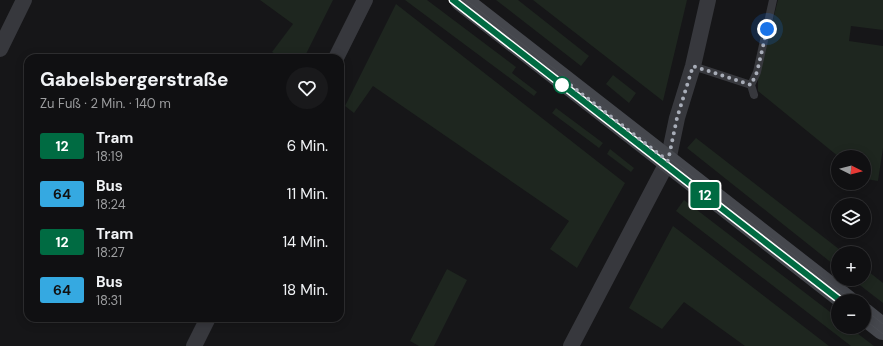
<!DOCTYPE html>
<html lang="de">
<meta charset="utf-8">
<style>
:root{--surface:#101012;--page:#19191b;--text:#f1f3f6;--muted:#9c9d9f;--line:#303032}
body{margin:0;font-family:"DM Sans",sans-serif;background:var(--page);color:var(--text);height:100vh;display:flex;flex-direction:column;font-size:15px;white-space:nowrap}
*{box-sizing:border-box;margin:0}
p{font-size:13px;color:var(--muted)}
.icon{flex:none;width:22px;height:22px;fill:none;stroke:currentColor;stroke-width:2;stroke-linecap:round;stroke-linejoin:round}
.map{position:relative;flex:1;overflow:hidden}
.sheet{position:absolute;left:24px;top:54px;width:320px;height:268px;display:flex;flex-direction:column;background:var(--surface);border-radius:12px;box-shadow:0 2px 10px #0003,0 0 0 1px var(--line)}
.sheet>*{flex:none}
.badge{padding:0 8px;border-radius:3px;font-size:14px;line-height:26px}
.needle{width:26px;rotate:96deg}
.tools{position:absolute;left:831px;top:150px;display:grid;gap:8px}
.tools a{display:grid;place-items:center;width:40px;height:40px;border-radius:50%;background:var(--surface);box-shadow:0 2px 10px #0003,0 0 0 1px var(--line);font-size:20px}
.you{position:absolute;width:20px;height:20px;margin:-10px;border:3px solid #fff;border-radius:50%;background:#1a73e8;box-shadow:0 0 0 6px #1a73e833}
.map>.badge{position:absolute;translate:-50% -50%;box-shadow:0 0 0 2px #fff}
.round{display:grid;place-items:center;flex:none;width:42px;height:42px;border-radius:21px;background:var(--page)}
.overview{display:flex;align-items:center;justify-content:space-between;height:68px;padding:0 16px}
h1{font-size:19px;font-weight:700;line-height:30px}
ul{padding:0;list-style:none}
li{display:flex;align-items:center;gap:12px;height:48px;padding:0 16px}
li div{flex:1}
li b{display:block;font-size:15px}
li em{font-style:normal}
li .badge{min-width:44px;font-weight:700;text-align:center}
.map>svg:first-child{display:block}
.green{fill:#1e261f}
.lines{fill:none;stroke-linecap:round;stroke-linejoin:round}
.lane{stroke:#37383d;stroke-width:8}
.street{stroke:#37383d;stroke-width:16}
.secondary{stroke:#45474d;stroke-width:22}
.tram{stroke:#4a4c52;stroke-width:1}
.line-casing{stroke:#fff;stroke-width:9}
.line{stroke:#006b42;stroke-width:6}
.walk{stroke:#a8adb8;stroke-width:4;stroke-dasharray:0 7.2}
.stop-dot{fill:#fff;stroke:#006b42;stroke-width:2}
</style>
<div class="map">
<svg width="883" height="346" viewBox="0 0 883 346">
<rect width="100%" height="100%" fill="#161618"/>
<!-- green -->
<path class="green" d="M 260,0 L 333,0 L 304,58 L 281,58 L 272,52 L 293,24 Z
M 405,0 L 427,0 L 516,67 L 512,73 L 537,92 L 534,96 Z
M 496,0 L 518,0 L 589,56 L 581,66 Z
M 533,0 L 687,0 L 663,101 Z
M 778,0 L 883,0 L 883,30 L 851,26 L 849,41 L 883,46 L 883,148 L 878,181 L 866,179 L 864,177 L 864,157 L 839,157 L 758,91 L 758,78 Z
M 396,4 L 625,183 L 577,268 L 550,249 L 569,221 L 373,86 L 354,113 L 345,106 Z
M 613,75 L 636,93 L 629,103 L 606,84 Z
M 556,108 L 603,143 L 599,148 L 552,113 Z
M 696,138 L 844,253 L 838,253 L 838,268 L 687,148 Z
M 610,149 L 634,168 L 631,172 L 607,154 Z
M 684,200 L 838,318 L 838,327 L 849,327 L 874,346 L 851,346 L 676,211 Z
M 673,226 L 829,346 L 745,346 L 684,302 L 662,329 L 629,308 Z
M 864,268 L 883,283 L 883,303 L 852,279 L 864,279 Z
M 447,269 L 467,280 L 434,346 L 419,346 L 410,341 Z"/>
<g class="lines">
<!-- lane -->
<path class="lane" d="M 693,66 L 751,85 L 754,95
M 751,85 L 757,72 L 773,0"/>
<!-- street -->
<path class="street" d="M 0,49 L 24,0
M 336,58 L 365,0
M 194,346 L 208,318
M 571,346 L 668,161 L 677,118 L 693,66 L 708,0"/>
<!-- secondary -->
<path class="secondary" d="M 461,0 L 847,301
M 864,314 L 883,329"/>
<!-- tram -->
<path class="tram" d="M 453,0 L 841,301
M 466,0 L 853,301
M 864,309 L 883,324
M 864,319 L 883,334"/>
</g>
<g class="lines">
<defs>
<path id="line" d="M 453,0 L 841,301"/>
</defs>
<!-- line casing -->
<use href="#line" class="line-casing"/>
<!-- line -->
<use href="#line" class="line"/>
<!-- walk -->
<path class="walk" d="M 562,85 L 564,80 L 668,161 L 677,118 L 693,66 L 751,85 L 757,72 L 767,29"/>
</g>
<!-- markers -->
<circle class="stop-dot" cx="562" cy="85" r="8"/>
</svg>
<div class="tools">
<a><svg class="needle" viewBox="-14 -14 28 28"><path d="M0-13l5 13h-10z" fill="#e53935"/><path d="M0 13l5-13h-10z" fill="#9c9d9f"/></svg></a>
<a><svg class="icon" aria-label="layers" viewBox="0 0 24 24"><path d="M12 4l9 5-9 5-9-5zM3 14l9 5 9-5"/></svg></a>
<a>+</a>
<a>−</a>
</div>
<div class="you" style="left:767px;top:29px"></div>
<b class="badge" style="left:705px;top:195px;background:#006b42;color:#fff">12</b>
<section class="sheet">
<div class="overview"><div><h1>Gabelsbergerstraße</h1><p>Zu Fuß · 2 Min. · 140 m</p></div><a class="round"><svg class="icon" aria-label="heart" viewBox="0 0 24 24"><path d="M12 20l-8-8c-3-5 5-10 8-4 3-6 11-1 8 4z"/></svg></a></div>
<ul>
<li><span class="badge" style="background:#006b42;color:#fff">12</span><div><b>Tram</b><p>18:19</p></div><em>6 Min.</em></li>
<li><span class="badge" style="background:#35a9e1;color:#111">64</span><div><b>Bus</b><p>18:24</p></div><em>11 Min.</em></li>
<li><span class="badge" style="background:#006b42;color:#fff">12</span><div><b>Tram</b><p>18:27</p></div><em>14 Min.</em></li>
<li><span class="badge" style="background:#35a9e1;color:#111">64</span><div><b>Bus</b><p>18:31</p></div><em>18 Min.</em></li>
</ul>
</section>
</div>
